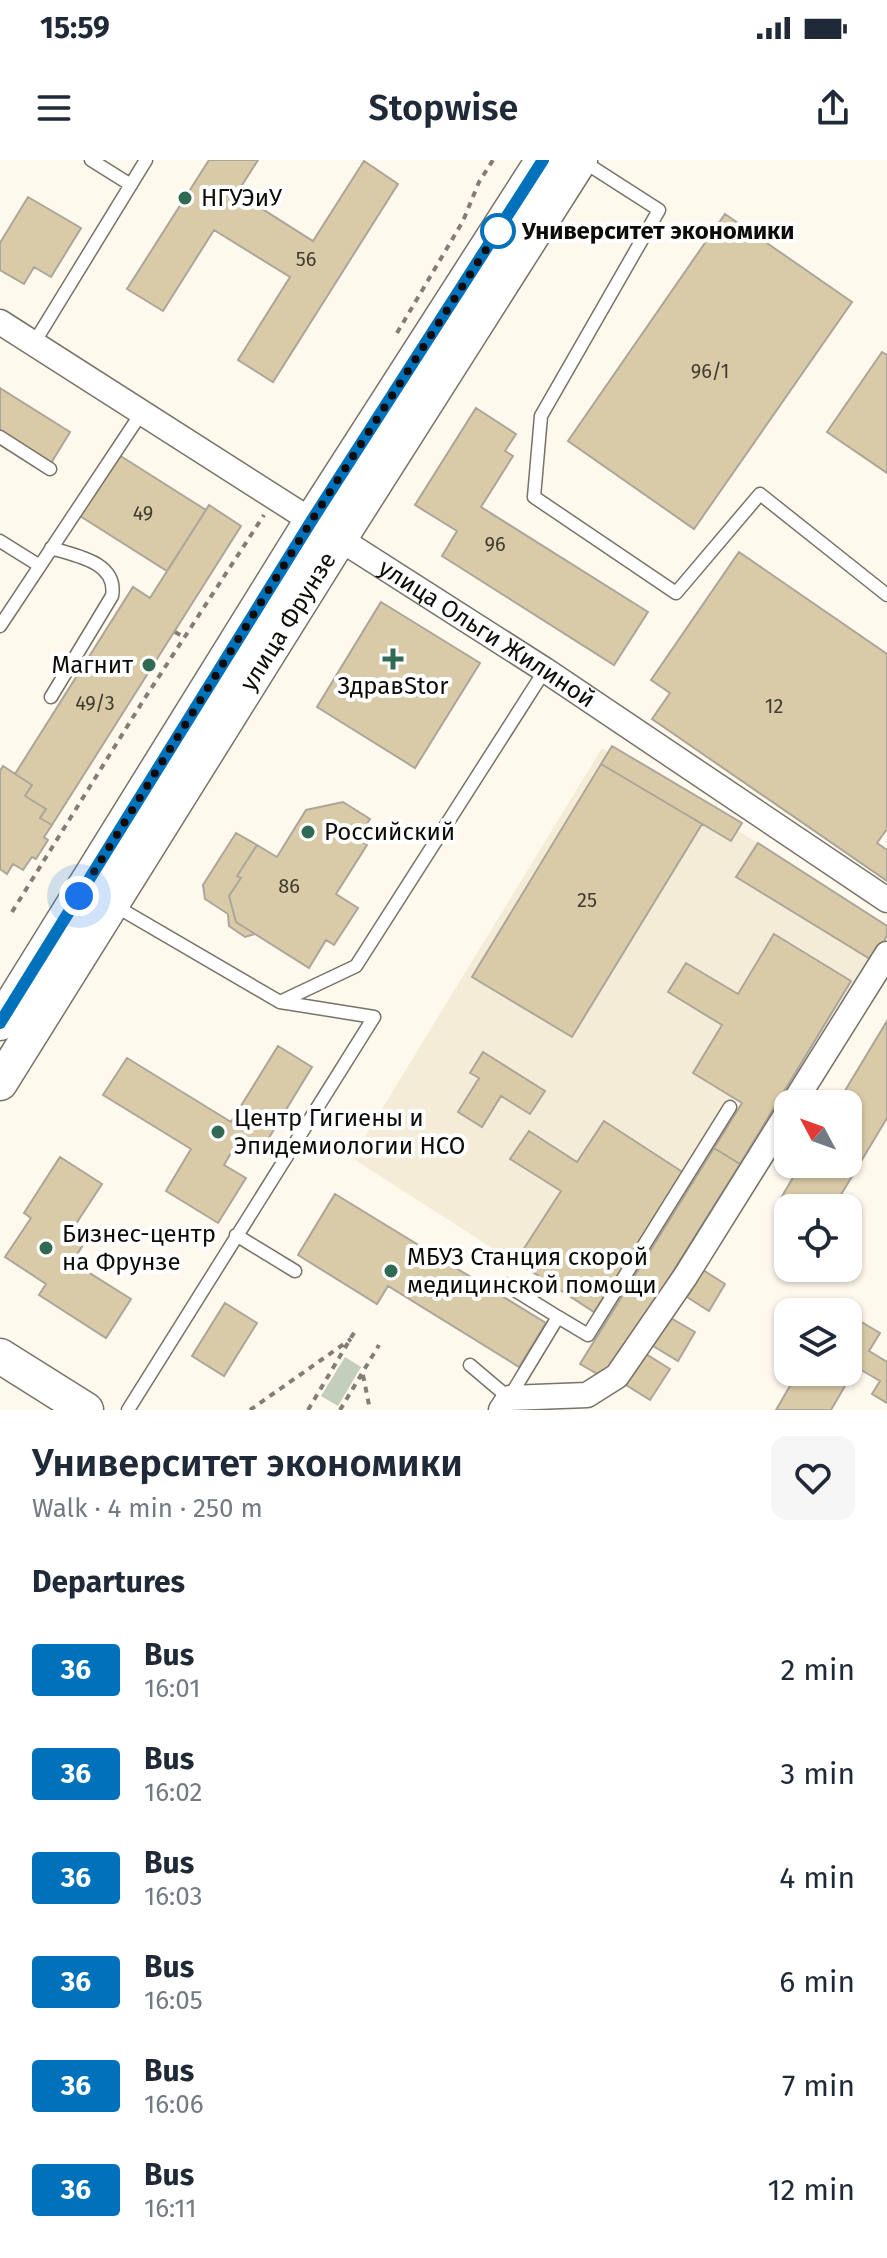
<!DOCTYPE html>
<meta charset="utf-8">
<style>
:root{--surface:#fff;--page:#f6f6f7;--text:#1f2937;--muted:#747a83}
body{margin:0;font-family:"Fira Sans",sans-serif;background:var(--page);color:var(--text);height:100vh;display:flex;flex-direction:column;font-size:30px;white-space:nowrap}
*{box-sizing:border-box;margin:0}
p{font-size:26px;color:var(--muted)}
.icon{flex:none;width:44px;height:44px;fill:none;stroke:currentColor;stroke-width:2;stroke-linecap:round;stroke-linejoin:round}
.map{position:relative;height:1250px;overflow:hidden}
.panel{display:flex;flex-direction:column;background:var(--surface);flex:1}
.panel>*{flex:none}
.badge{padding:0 16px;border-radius:6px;font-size:28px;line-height:52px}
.needle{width:52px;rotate:311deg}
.controls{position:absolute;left:774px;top:930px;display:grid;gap:16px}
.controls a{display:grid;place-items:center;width:88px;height:88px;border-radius:16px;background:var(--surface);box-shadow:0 2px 6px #0004;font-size:40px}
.you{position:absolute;width:40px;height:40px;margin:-20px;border:6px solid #fff;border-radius:50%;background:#1a73e8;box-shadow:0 0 0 12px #1a73e833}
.map>.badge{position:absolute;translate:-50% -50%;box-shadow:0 0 0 4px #fff}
h2{padding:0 32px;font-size:30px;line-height:72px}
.round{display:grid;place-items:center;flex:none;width:84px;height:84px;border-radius:16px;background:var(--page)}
.headline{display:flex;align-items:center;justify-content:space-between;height:136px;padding:0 32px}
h1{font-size:38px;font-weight:600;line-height:60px}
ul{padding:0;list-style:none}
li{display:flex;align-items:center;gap:24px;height:104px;padding:0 32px}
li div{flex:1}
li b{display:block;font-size:30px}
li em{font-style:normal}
li .badge{min-width:88px;font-weight:700;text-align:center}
.status{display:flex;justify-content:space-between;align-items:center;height:56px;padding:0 40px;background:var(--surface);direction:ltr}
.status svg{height:22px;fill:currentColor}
header{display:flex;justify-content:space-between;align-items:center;height:104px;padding:0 32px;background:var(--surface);font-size:36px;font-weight:600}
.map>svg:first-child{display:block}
.built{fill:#f5ecd8}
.green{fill:#c3cfba}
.building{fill:#dacba8;stroke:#aca69a;stroke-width:2}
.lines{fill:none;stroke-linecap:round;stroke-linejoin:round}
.lane-casing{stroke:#787368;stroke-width:15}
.street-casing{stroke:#787368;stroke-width:27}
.secondary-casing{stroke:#787368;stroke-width:37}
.path{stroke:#817e76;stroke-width:4;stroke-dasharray:6 6;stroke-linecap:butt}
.lane{stroke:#fff;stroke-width:12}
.street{stroke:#fff;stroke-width:24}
.secondary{stroke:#fff;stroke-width:34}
.line-casing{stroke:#fff;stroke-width:18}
.line{stroke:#0072bc;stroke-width:12}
.walk{stroke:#0d0c08;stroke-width:8;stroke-dasharray:0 14.4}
.poi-dot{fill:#306a54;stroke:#fff;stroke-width:3}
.stop-dot{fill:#fff;stroke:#0072bc;stroke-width:4}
.labels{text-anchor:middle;stroke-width:8;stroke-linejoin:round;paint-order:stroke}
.number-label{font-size:20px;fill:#403c30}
.poi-label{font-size:24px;fill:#0d0c08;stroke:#fff;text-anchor:start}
.stop-label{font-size:24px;font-weight:bold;fill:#0d0c08;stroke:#fff;text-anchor:start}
.street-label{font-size:24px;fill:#0d0c08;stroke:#fff}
</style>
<div class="status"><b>15:59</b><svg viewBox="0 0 49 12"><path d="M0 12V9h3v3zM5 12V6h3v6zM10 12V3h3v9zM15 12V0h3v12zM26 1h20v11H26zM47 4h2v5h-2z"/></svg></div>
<header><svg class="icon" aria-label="menu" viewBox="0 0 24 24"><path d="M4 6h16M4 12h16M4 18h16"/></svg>Stopwise<svg class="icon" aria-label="share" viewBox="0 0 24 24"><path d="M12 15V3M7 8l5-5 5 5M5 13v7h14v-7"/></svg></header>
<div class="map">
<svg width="887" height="1250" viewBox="0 0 887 1250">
<rect width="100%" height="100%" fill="#fef9ec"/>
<!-- built -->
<path class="built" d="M 602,588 L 758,683 L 737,716 L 875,802 L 774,963 L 733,939 L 595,1154 L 352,998 Z"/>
<!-- green -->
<path class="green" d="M 345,1197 L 361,1207 L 338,1246 L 321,1236 Z"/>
<!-- building -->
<path class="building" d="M 209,0 L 258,0 L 237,33 L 313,81 L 364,1 L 398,24 L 273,222 L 238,200 L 290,117 L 214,70 L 163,151 L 127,129 Z
M 28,37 L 81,68 L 51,117 L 34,107 L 24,124 L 0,110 L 0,83 Z
M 725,54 L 852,142 L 694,369 L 568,281 Z
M 882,192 L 887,195 L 887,313 L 827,272 Z
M 0,228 L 70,272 L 48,308 L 0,278 Z
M 476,248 L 516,274 L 505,291 L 513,296 L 481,347 L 648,452 L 614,505 L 442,396 L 457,371 L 415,345 Z
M 119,295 L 206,350 L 167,411 L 80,356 Z
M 209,345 L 241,366 L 52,665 L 40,658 L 46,649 L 25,636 L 32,625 L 15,614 L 133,427 L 150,438 Z
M 739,392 L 887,494 L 887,669 L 877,683 L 887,690 L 887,721 L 652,559 L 670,533 L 651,520 Z
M 381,442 L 480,503 L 415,608 L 317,547 Z
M 612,586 L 742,663 L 731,681 L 601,604 Z
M 601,604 L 702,664 L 572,877 L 472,817 Z
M 3,606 L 32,625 L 25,636 L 46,649 L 40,658 L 52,665 L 44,677 L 48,680 L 36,699 L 32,697 L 23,710 L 13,704 L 7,714 L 0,709 L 0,611 Z
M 343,642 L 370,659 L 357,678 L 367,685 L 336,734 L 358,748 L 334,785 L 326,780 L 309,808 L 236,762 L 229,736 L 241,718 L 237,716 L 257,685 L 277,697 L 306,650 Z
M 236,673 L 257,685 L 237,716 L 241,718 L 229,736 L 236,762 L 255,774 L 245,777 L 229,766 L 228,754 L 205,739 L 203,725 Z
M 758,683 L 887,766 L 887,775 L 875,802 L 736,717 Z
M 774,774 L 851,821 L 740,1004 L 714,988 L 742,943 L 693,913 L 722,865 L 668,832 L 686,803 L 738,834 Z
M 887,861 L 887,958 L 833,1048 L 798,1048 L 781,1038 L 801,1004 L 848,1004 L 848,944 L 837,944 Z
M 278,886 L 312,907 L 259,994 L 238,981 L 224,1005 L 246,1018 L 218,1063 L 166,1031 L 191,989 L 103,935 L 127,898 L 231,962 Z
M 483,892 L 545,931 L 530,954 L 501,936 L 482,967 L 458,952 L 479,918 L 470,913 Z
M 604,961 L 684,1013 L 594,1152 L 516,1101 L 561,1031 L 510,999 L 529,971 L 577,1002 Z
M 714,988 L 740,1004 L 606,1219 L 580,1204 Z
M 60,997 L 102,1024 L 72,1070 L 87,1079 L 72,1102 L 131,1139 L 106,1178 L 39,1135 L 46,1124 L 5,1097 L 31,1058 L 24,1053 Z
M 335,1034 L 546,1163 L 519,1207 L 388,1126 L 377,1144 L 298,1095 Z
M 703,1110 L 725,1124 L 709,1151 L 687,1137 Z
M 225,1143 L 257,1163 L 224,1216 L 192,1196 Z
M 848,1154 L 880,1173 L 869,1191 L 887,1202 L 887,1243 L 872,1234 L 880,1221 L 856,1207 L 831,1250 L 776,1250 L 798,1212 L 848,1212 Z
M 669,1157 L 695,1172 L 678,1201 L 653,1186 Z
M 646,1194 L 670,1209 L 650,1240 L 626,1225 Z"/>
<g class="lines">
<defs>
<path id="lane" d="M 91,0 L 131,25
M 581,0 L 659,50 L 541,256 L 534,337 L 676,433 L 760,334 L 887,435
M 34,183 L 146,0
M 0,277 L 50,309
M 0,381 L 40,406
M 0,466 L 142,252
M 51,537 L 112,436 C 118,402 76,396 51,388
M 112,744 L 280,842 L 374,857 L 128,1250
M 280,842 L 356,806 L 545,510
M 236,1075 L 295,1111
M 505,1124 L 558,1157
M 470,1205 L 509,1238 L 558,1157 L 588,1175 L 730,947"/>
<g id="street">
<path id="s1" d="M 0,162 L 545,510 L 887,740"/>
<path d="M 793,944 L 887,794"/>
<path d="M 501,1250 L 509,1238 L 587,1235 L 617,1216 L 685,1117 L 788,952"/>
</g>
<g id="secondary">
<path d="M 0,863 L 312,360 L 543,0"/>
<path id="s2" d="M 0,923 L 340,378 L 580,0"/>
<path d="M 0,1196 L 86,1250"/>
</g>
</defs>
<!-- lane casing -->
<use href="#lane" class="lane-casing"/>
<!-- street casing -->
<use href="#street" class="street-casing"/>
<!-- secondary casing -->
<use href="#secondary" class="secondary-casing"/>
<!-- path -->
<path class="path" d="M 397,173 L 463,61 L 479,22 L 493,0
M 175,472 L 184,477
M 12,752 L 143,541 L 264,355
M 363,1215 L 370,1250
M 250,1250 L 351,1179
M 308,1250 L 355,1171
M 340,1250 L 379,1185"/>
<!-- lane -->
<use href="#lane" class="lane"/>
<!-- street -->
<use href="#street" class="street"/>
<!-- secondary -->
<use href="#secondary" class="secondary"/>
</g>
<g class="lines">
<defs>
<path id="line" d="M 0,863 L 312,360 L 543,0"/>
</defs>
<!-- line casing -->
<use href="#line" class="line-casing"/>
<!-- line -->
<use href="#line" class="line"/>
<!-- walk -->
<path class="walk" d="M 79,736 L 312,360 L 498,71"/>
</g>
<!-- markers -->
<g class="poi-dot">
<circle cx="185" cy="38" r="8"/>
<path d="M389 487h8v8h8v8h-8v8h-8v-8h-8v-8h8z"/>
<circle cx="149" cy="505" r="8"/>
<circle cx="308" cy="672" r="8"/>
<circle cx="218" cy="972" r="8"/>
<circle cx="46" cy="1088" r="8"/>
<circle cx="391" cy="1111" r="8"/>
</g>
<circle class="stop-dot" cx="498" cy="71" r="16"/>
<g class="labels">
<!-- number labels -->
<g class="number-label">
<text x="306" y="106">56</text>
<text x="710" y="218">96/1</text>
<text x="143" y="360">49</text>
<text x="495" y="391">96</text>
<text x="95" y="550">49/3</text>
<text x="774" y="553">12</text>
<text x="289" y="733">86</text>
<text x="587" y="747">25</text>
</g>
<!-- poi labels -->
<g class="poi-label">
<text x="201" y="46">НГУЭиУ</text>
<text x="133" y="513" text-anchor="end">Магнит</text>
<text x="393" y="534" text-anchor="middle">ЗдравStor</text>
<text x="324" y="680">Российский</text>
<text x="234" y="966">Центр Гигиены и<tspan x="234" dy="28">Эпидемиологии НСО</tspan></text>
<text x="62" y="1082">Бизнес-центр<tspan x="62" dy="28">на Фрунзе</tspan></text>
<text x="407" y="1105">МБУЗ Станция скорой<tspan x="407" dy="28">медицинской помощи</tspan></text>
</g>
<!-- stop labels -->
<g class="stop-label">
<text x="522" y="79">Университет экономики</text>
</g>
<!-- street labels -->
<g class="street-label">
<text dy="8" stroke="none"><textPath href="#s2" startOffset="544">улица Фрунзе</textPath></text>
<text dy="8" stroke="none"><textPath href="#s1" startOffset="578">улица Ольги Жилиной</textPath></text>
</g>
</g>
</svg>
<div class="controls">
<a><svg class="needle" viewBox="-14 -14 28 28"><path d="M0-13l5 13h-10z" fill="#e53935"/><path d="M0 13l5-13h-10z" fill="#747a83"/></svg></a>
<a><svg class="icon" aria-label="locate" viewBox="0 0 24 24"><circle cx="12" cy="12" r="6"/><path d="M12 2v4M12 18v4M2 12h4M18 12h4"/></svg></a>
<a><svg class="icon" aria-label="layers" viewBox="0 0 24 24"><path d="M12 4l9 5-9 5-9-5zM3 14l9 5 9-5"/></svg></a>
</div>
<div class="you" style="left:79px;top:736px"></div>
</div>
<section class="panel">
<div class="headline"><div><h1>Университет экономики</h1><p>Walk · 4 min · 250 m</p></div><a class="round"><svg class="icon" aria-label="heart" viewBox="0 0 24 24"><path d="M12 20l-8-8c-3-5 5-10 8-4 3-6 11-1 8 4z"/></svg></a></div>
<h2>Departures</h2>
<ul>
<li><span class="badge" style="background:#0072bc;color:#fff">36</span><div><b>Bus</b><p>16:01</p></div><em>2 min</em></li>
<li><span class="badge" style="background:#0072bc;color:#fff">36</span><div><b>Bus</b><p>16:02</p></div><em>3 min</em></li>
<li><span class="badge" style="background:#0072bc;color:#fff">36</span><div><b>Bus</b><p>16:03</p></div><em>4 min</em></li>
<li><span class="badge" style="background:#0072bc;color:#fff">36</span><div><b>Bus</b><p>16:05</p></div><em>6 min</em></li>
<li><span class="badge" style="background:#0072bc;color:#fff">36</span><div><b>Bus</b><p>16:06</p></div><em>7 min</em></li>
<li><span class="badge" style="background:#0072bc;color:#fff">36</span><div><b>Bus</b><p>16:11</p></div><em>12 min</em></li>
</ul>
</section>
